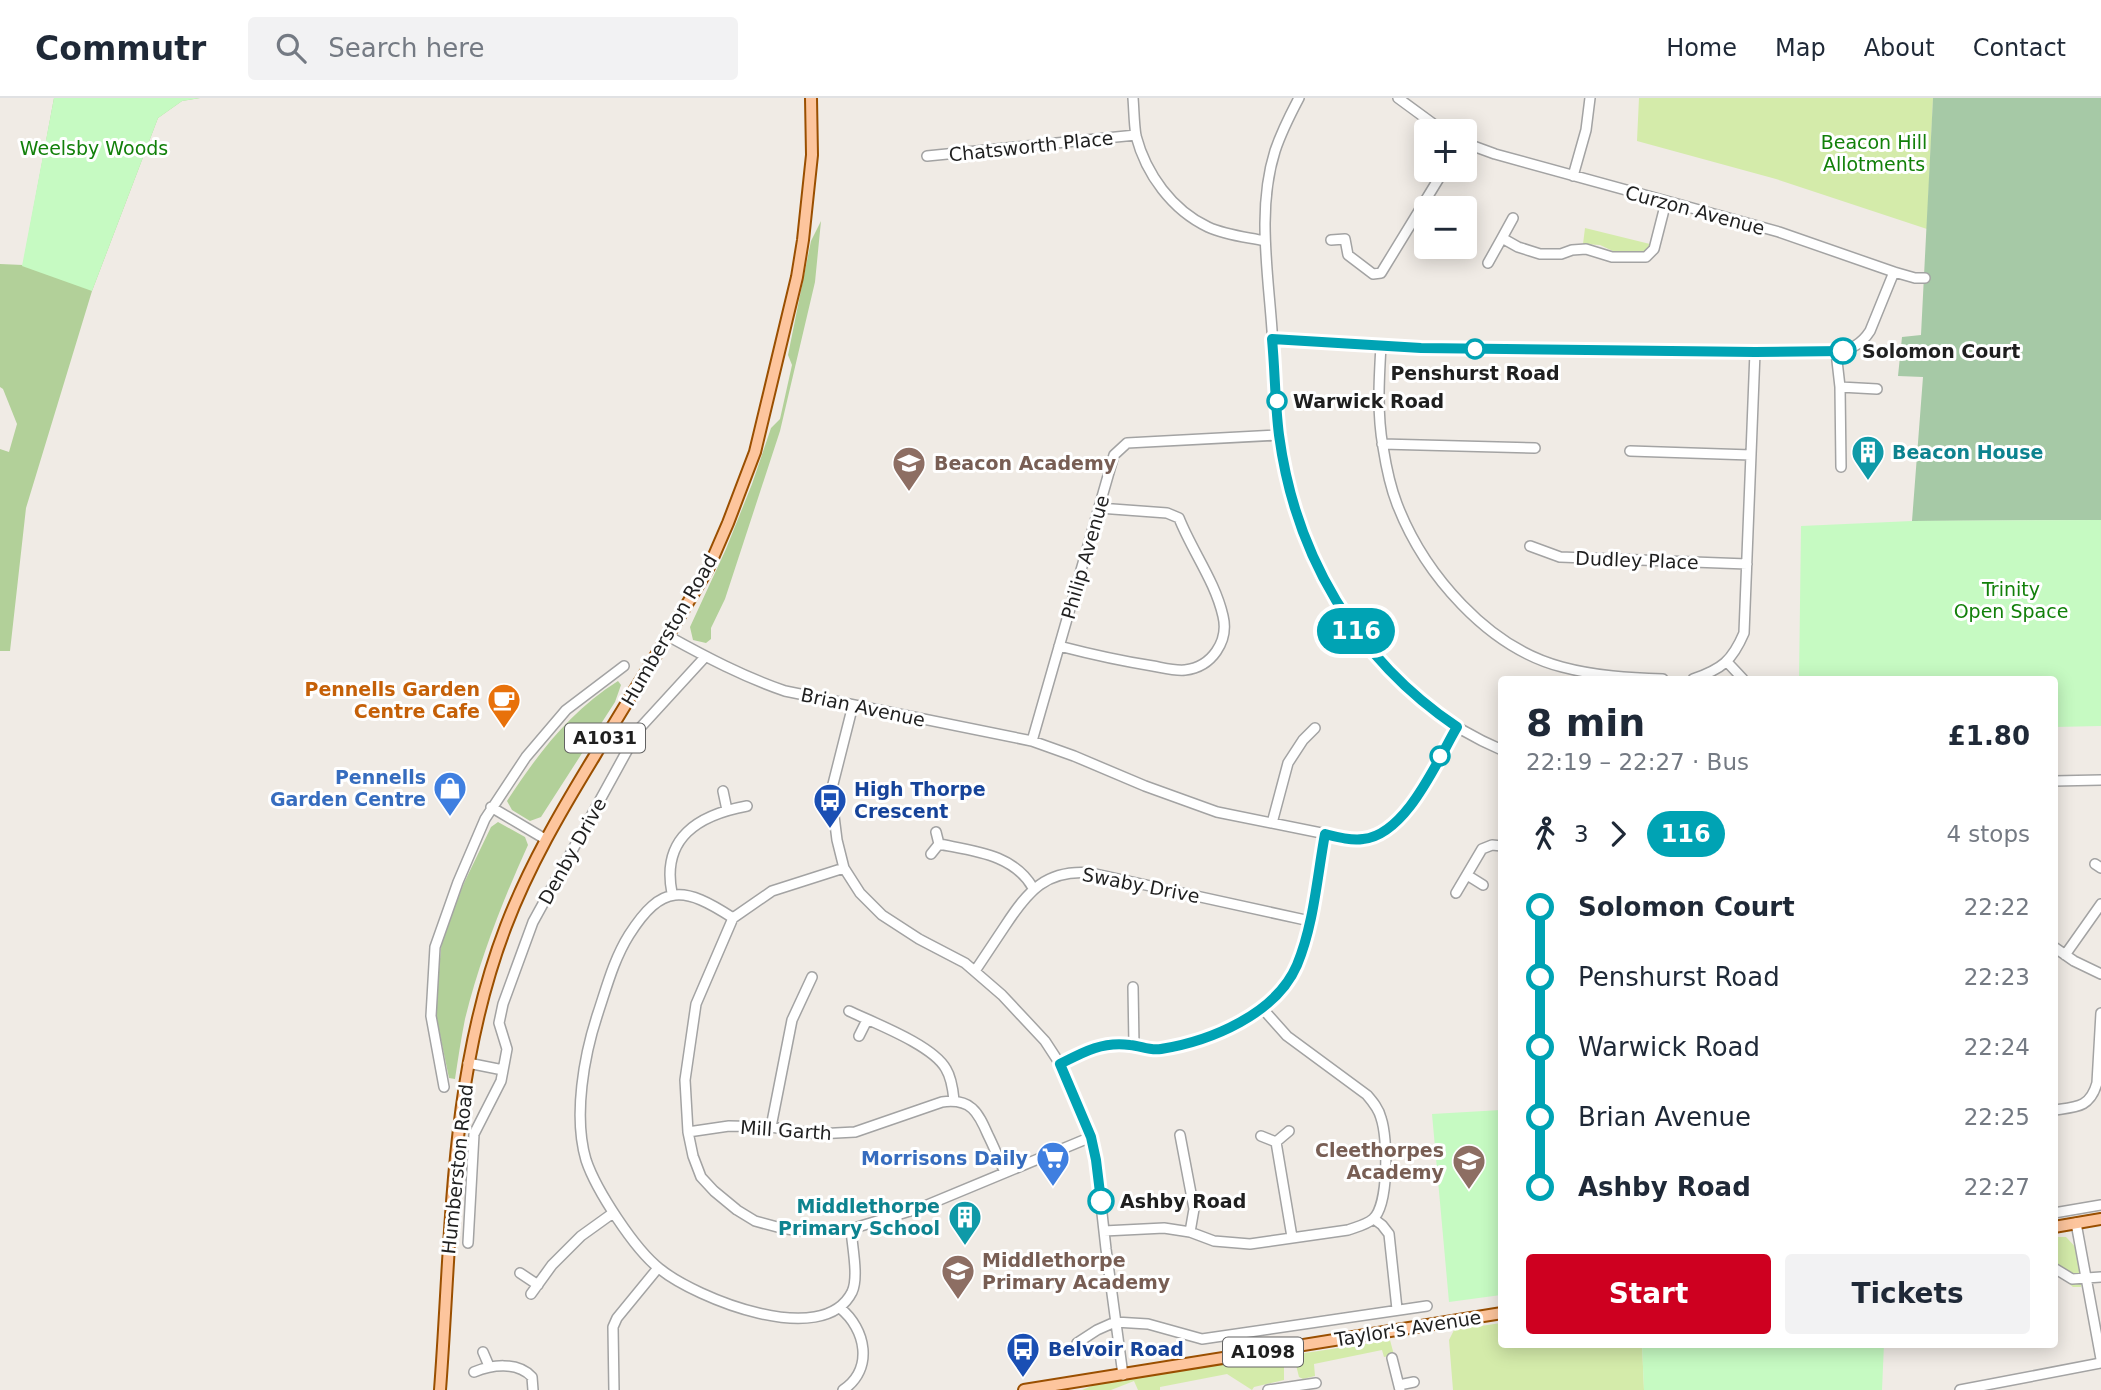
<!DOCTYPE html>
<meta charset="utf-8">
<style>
:root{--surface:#fff;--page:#f2f2f3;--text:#1f2937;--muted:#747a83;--line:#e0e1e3;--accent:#ce0020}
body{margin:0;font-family:"DejaVu Sans",sans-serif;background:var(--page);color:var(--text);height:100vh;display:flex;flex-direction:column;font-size:26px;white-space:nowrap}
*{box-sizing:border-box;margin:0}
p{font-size:23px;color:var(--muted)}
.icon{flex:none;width:38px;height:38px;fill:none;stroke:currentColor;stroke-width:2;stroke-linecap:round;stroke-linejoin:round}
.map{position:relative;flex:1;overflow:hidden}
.side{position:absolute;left:1498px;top:578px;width:560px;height:672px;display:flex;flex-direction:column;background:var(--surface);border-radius:7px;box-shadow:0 4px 18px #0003}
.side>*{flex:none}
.badge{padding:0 14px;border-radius:23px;font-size:24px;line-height:46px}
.fabs{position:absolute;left:1414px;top:21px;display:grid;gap:14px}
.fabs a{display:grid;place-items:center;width:63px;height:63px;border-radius:7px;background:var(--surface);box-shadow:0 4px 18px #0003;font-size:35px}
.map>.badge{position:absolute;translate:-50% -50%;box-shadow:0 0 0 4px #fff}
.legs{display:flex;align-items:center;gap:10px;height:77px;padding:0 28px;font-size:23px}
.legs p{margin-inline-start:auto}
.summary{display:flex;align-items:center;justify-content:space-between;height:119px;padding:0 28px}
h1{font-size:38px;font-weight:700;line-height:52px}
.primary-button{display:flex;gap:14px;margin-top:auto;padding:14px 28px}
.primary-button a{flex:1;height:80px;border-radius:7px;background:var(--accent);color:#fff;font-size:28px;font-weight:700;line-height:80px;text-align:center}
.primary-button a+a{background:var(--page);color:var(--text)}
ul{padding:0 28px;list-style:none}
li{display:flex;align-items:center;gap:24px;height:70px;font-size:26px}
li i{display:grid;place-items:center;width:10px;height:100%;margin:0 9px;background:currentColor}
li i::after{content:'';width:18px;height:18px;margin:-9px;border:5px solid;border-radius:50%;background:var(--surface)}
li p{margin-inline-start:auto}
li:first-child i{background:linear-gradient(#0000 50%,currentColor 0)}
li:last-child i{background:linear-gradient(currentColor 50%,#0000 0)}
header{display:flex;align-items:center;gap:42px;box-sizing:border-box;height:98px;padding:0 35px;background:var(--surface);border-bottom:2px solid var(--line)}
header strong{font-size:33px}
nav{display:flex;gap:38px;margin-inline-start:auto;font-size:24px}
.search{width:490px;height:63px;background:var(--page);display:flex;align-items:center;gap:18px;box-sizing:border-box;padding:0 24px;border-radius:7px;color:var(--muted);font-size:26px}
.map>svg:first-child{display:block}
.grass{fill:#d4ebaa}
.forest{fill:#b2d099}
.cemetery{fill:#a6c9a6}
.park{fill:#c6fac2}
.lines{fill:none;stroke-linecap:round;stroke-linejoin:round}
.minor-casing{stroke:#a3a3a3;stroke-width:12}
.major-casing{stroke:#9a4f00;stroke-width:14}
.minor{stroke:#fff;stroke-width:9}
.major{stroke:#fdc59d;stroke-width:10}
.line-1-casing{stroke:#fff;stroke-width:16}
.line-1{stroke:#00a3b4;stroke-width:10}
.stop-1-dot{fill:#fff;stroke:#00a3b4;stroke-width:3.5}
.labels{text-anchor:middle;stroke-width:6;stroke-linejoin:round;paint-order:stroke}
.shield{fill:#fff;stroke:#626262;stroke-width:2}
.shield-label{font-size:18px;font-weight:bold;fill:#1f1f1f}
.park-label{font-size:19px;fill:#12800a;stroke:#fff}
.street-label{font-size:19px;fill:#1f1f1f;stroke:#fff}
.stop-label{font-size:19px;font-weight:bold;fill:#1f1f1f;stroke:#fff;text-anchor:start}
.culture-label{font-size:19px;font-weight:bold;fill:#0d838f;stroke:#fff;text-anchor:start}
.education-label{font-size:19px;font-weight:bold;fill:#785e54;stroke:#fff;text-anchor:start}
.food-label{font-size:19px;font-weight:bold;fill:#c56008;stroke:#fff;text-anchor:end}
.shop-label{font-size:19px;font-weight:bold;fill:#366cbe;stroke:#fff;text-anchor:end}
.transit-label{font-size:19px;font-weight:bold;fill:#164399;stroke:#fff;text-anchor:start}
</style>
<header>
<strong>Commutr</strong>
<div class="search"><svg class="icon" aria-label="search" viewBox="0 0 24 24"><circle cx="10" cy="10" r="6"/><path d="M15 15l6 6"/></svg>Search here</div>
<nav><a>Home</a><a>Map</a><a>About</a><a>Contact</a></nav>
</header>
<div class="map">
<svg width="2101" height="1292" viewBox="0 0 2101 1292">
<rect width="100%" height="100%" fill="#f0ebe5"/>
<!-- grass -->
<path class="grass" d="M 1639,0 L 1933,0 L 1927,131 L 1776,81 L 1637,43 Z
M 1585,130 L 1650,146 L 1648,153 L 1615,154 L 1600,147 L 1583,146 Z
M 2054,1139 L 2066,1139 L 2081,1155 L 2081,1189 L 2073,1189 L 2055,1174 Z
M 1501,1225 L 1502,1246 L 1642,1246 L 1644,1292 L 1453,1292 L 1449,1242 L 1454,1232 Z
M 1390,1242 L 1394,1257 L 1384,1259 L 1382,1252 L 1314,1266 L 1315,1278 L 1303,1281 L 1299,1279 L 1296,1267 L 1284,1269 L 1284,1282 L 1254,1289 L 1252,1292 L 1227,1276 L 1160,1289 L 1160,1292 L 1138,1292 L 1134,1283 L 1111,1292 L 1082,1292 C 1128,1272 1181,1272 1230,1265 C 1283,1259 1337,1250 1390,1242 Z"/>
<!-- forest -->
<path class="forest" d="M 54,0 L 200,0 L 182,3 L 158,20 L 92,193 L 26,410 L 10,553 L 0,553 L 0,351 L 9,354 L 17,326 L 3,291 L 0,289 L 0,166 L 23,167 Z
M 821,123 L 815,184 L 780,333 L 725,501 L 711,530 L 711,541 L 706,545 L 693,542 L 690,529 L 726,451 L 752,386 L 771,330 L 780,321 L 792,267 L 788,257 L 811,143 Z
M 618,583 L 621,587 L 615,604 L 541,719 L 530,723 L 512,712 L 507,703 C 537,657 570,613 618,583 Z
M 498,724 L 525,739 L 528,747 C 502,804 480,861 465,921 C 461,941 458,961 455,981 L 449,980 L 435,913 L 442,840 L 464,785 L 491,729 Z"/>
<!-- cemetery -->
<path class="cemetery" d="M 1933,0 L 2101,0 L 2101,422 L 1912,423 L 1923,279 L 1898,278 L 1902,239 L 1921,237 Z"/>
<!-- park -->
<path class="park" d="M 54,0 L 200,0 L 182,3 L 158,20 L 92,193 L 22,168 Z
M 2101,422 L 2101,628 L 2055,629 L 2054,581 L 1799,581 L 1801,428 L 1912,423 Z
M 1501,1012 L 1501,1197 L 1449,1204 L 1432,1016 Z
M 1642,1246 L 1884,1246 L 1882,1292 L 1644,1292 Z"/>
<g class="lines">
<defs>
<path id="minor" d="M 1133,0 C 1134,12 1134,26 1136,38 C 1146,76 1172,112 1208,129 C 1225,137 1246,139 1265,143
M 1299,0 C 1290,17 1281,35 1275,53 C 1257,110 1268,174 1272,232 C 1275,283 1278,334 1288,385 C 1312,499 1393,606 1502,652
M 1398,0 L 1443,33
M 1465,45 L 1495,56 L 1779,134 L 1894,174 L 1915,180 L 1925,180
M 927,58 L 1136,37
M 1573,78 L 1586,32 L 1590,0
M 1513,120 L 1502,140 L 1518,149 L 1540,156 L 1561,156 L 1572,152 L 1586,151 L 1612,159 L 1646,159 L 1654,151 L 1666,104
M 1331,142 L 1345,141 L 1348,157 L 1373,176 L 1381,175 L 1444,72
M 1488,165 L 1502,140
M 1272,241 L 1421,250 L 1836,254 C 1851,251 1861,247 1870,233 L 1894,174
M 1381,248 C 1379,281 1377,316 1383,349 C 1386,368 1390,388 1397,406 C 1424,476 1488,550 1562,569 C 1596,578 1629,580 1663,581
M 1836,254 L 1840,289 L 1841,369
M 1840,289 L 1877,291
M 1382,346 L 1535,350
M 1630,353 L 1751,357
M 1530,448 L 1560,459 L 1747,466
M 668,538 C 706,559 744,579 785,593 L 1032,643 L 1074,658 L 1145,688 L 1217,714 L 1351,741 C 1391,743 1406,716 1424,686 C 1435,667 1446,648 1457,629
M 1059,548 C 1090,556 1121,563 1153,568 C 1164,570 1175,573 1185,572 C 1212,569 1229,543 1223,518 C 1215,483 1192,453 1179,420 L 1167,415 L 1099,410
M 1728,565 L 1743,581
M 1693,581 C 1722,571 1732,563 1744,535 L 1755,254
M 853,607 L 831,694 L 837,742 L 844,770 L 860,795 L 882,817 L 919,841 L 965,865 L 1002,897 L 1045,943 L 1060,966 L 1085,1022 L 1096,1062 L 1106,1151 L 1123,1277
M 1032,643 L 1114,357 L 1127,345 L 1279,337
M 2054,683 L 2101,682
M 723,693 L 727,712
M 491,709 L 545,741
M 1272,725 L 1288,665 L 1303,642 L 1315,630
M 939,746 C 973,753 1014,756 1033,790
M 931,756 L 939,746 L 936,734
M 2095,766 L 2101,770
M 844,770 L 772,793 L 733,820 L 696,906 L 685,982 L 688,1034 L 693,1058 L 701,1079 L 714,1093 L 737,1112 L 755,1123 L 781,1130 L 800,1133 L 851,1131 L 920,1110 L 1091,1039
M 1467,777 L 1483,787
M 672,795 C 661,740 698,717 747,708
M 1456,795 L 1482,751 L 1492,747 L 1502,748
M 733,820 C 684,788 662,785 629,837 C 614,861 607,888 598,915 C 584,957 573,1018 586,1062 C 596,1092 635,1152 660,1171 C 696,1200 823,1252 852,1194 C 859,1179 852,1148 851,1131
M 2054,849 L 2074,863 L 2101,876
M 2065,857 L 2101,806
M 975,873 C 985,858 995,843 1005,828 C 1028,793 1046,771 1091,775 L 1310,823
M 1133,889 L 1134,947
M 849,913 C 874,925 933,947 946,971 C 951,979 953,992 954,1002
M 859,938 L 867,922
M 468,965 L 503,972
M 1060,966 C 1082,953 1103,943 1130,947 C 1141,948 1150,953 1161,951 C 1211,943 1276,916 1297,867 C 1314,827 1317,779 1325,736
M 444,989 L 431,918 L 435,849 L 458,784 L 485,721 L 526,659 L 566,612 L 624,568
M 2054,1012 C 2076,1009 2090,1010 2097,985 L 2101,915
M 771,1029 L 792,922 L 812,879
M 688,1034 L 729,1028 L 771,1029 L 817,1036 L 855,1034 L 942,1004 C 971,1000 978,1014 988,1037 C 994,1049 999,1062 1005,1074
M 1180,1037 L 1194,1111 L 1190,1134
M 1261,1038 L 1276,1044 L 1289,1033
M 1276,1044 L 1292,1139
M 2054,1115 L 2101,1107
M 1374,1121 L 1382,1127 L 1389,1136 L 1397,1211
M 2076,1125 L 2101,1261
M 1104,1133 L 1164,1130 L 1190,1134 L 1214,1143 L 1250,1146 L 1348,1132 C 1356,1129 1366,1127 1373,1121 C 1389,1107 1388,1040 1381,1020 C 1379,1011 1373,1004 1367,997 L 1287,938 L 1262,910
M 468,1145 L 474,1036 L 501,983 L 507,951 L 499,925 L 503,906 L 533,824 L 639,631 L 705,559
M 2054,1170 L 2072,1181 L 2101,1179
M 520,1175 L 538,1187
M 531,1196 L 552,1167 L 581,1138 L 613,1115
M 840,1210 C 866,1231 874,1271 843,1292
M 1077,1245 L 1097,1232 L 1115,1224 L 1148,1226 L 1202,1241 L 1427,1208
M 483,1254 L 489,1268
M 1392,1260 L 1400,1292
M 474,1274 C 491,1267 517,1263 532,1279 L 533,1292
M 1399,1287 L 1414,1284
M 614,1292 L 613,1229 L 617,1220 L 658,1170
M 1268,1292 L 1316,1285
M 1960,1292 L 2101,1265"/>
<path id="major" d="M 2054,1129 L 2101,1121
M 440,1292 C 452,1136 449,976 506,828 C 529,768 561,713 594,659 C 632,595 672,533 709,469 L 728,425 L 755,354 L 797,179 L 803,142 L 812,57 L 811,0
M 1024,1292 L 1502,1215"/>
</defs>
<!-- minor casing -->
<use href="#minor" class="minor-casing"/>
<!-- major casing -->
<use href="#major" class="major-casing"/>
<!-- minor -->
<use href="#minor" class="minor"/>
<!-- major -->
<use href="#major" class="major"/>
</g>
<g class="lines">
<defs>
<path id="line-1" d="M 1101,1103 L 1096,1062 L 1091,1039 L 1060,966 C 1083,954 1103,943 1130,947 C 1141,948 1150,953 1161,951 C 1211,943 1276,916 1297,867 C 1314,826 1317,779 1325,736 C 1337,739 1351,743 1363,741 C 1406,737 1437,663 1457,629 C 1356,561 1295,457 1279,337 C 1275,305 1275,273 1272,241 L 1421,250 L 1755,254 L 1843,253"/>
</defs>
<!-- line-1 casing -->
<use href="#line-1" class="line-1-casing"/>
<!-- line-1 -->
<use href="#line-1" class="line-1"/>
</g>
<!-- icons -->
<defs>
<symbol id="building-pin" viewBox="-11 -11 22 30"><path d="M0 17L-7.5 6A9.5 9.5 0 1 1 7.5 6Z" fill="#0f9aa8" stroke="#fff"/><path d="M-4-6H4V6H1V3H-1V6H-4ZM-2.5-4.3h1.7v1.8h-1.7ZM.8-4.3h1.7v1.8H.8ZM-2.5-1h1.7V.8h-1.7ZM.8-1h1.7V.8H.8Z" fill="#fff"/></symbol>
<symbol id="school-pin" viewBox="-11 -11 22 30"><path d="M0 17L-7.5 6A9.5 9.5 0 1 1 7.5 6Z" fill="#8d6e63" stroke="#fff"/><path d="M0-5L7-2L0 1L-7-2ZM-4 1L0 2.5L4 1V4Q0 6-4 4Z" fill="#fff"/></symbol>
<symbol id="cafe-pin" viewBox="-11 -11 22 30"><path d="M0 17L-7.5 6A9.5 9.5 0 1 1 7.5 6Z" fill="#e8710a" stroke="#fff"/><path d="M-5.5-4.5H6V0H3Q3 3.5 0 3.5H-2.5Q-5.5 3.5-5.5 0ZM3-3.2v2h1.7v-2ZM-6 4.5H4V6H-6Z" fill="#fff"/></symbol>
<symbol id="shop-pin" viewBox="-11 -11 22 30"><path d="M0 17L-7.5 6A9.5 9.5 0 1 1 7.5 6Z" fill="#3f7fe0" stroke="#fff"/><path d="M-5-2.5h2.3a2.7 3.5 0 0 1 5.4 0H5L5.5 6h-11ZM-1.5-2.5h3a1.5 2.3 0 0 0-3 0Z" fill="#fff"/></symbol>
<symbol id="bus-pin" viewBox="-11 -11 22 30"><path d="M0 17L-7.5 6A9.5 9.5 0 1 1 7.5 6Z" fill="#1a4fb4" stroke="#fff"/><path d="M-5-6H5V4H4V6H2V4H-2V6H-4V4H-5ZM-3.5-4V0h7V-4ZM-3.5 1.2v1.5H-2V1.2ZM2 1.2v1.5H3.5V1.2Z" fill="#fff"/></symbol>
<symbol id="supermarket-pin" viewBox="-11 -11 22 30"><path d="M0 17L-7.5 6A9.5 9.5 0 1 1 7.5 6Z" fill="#3f7fe0" stroke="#fff"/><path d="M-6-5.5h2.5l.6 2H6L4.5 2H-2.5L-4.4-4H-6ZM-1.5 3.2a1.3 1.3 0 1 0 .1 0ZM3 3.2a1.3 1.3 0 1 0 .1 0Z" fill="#fff"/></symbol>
</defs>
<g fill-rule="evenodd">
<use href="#building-pin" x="1849" y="335" width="38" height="52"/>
<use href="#school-pin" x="890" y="346" width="38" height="52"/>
<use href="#cafe-pin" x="485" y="583" width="38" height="52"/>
<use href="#shop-pin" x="431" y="671" width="38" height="52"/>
<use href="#bus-pin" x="811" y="683" width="38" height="52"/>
<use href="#supermarket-pin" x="1034" y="1041" width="38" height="52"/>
<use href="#school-pin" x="1450" y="1044" width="38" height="52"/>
<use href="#building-pin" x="946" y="1100" width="38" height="52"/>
<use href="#school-pin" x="939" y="1154" width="38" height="52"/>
<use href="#bus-pin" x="1004" y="1232" width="38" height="52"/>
</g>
<!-- markers -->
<g class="stop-1-dot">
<circle cx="1475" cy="251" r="9"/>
<circle cx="1843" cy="253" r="12"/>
<circle cx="1277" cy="303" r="9"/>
<circle cx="1440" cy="658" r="9"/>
<circle cx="1101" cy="1103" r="12"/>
</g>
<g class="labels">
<!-- shield labels -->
<g class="shield">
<rect x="565" y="625.5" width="80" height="29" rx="5"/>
<rect x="1223" y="1239.5" width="80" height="29" rx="5"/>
</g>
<g class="shield-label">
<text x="605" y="646">A1031</text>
<text x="1263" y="1260">A1098</text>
</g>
<!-- park labels -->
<g class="park-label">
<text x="1874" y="51">Beacon Hill<tspan x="1874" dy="22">Allotments</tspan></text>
<text x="94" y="57">Weelsby Woods</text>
<text x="2011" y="498">Trinity<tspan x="2011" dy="22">Open Space</tspan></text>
</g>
<!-- street labels -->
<g class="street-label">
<text transform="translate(1031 48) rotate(-6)" y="7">Chatsworth Place</text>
<text transform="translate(1695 112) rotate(15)" y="7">Curzon Avenue</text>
<text transform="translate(1085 459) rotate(-74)" y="7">Philip Avenue</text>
<text transform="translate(1637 462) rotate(2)" y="7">Dudley Place</text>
<text transform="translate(669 532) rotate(-60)" y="7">Humberston Road</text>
<text transform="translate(863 609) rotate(12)" y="7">Brian Avenue</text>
<text transform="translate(572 753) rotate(-61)" y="7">Denby Drive</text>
<text transform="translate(1141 787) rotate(11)" y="7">Swaby Drive</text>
<text transform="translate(786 1032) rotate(4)" y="7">Mill Garth</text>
<text transform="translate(457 1071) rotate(-84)" y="7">Humberston Road</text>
<text transform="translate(1408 1230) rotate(-9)" y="7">Taylor's Avenue</text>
</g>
<!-- stop labels -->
<g class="stop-label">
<text x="1862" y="260">Solomon Court</text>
<text x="1475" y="282" text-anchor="middle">Penshurst Road</text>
<text x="1293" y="310">Warwick Road</text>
<text x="1120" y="1110">Ashby Road</text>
</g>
<!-- culture labels -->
<g class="culture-label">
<text x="1892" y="361">Beacon House</text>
<text x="940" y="1115" text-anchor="end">Middlethorpe<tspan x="940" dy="22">Primary School</tspan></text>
</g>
<!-- education labels -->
<g class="education-label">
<text x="934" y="372">Beacon Academy</text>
<text x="1444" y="1059" text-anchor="end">Cleethorpes<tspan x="1444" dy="22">Academy</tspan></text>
<text x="982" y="1169">Middlethorpe<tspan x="982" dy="22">Primary Academy</tspan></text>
</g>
<!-- food labels -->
<g class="food-label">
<text x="480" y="598">Pennells Garden<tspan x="480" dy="22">Centre Cafe</tspan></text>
</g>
<!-- shop labels -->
<g class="shop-label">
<text x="426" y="686">Pennells<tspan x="426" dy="22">Garden Centre</tspan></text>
<text x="1028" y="1067">Morrisons Daily</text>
</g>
<!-- transit labels -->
<g class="transit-label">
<text x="854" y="698">High Thorpe<tspan x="854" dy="22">Crescent</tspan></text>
<text x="1048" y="1258">Belvoir Road</text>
</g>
</g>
</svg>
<div class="fabs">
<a>+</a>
<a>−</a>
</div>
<b class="badge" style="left:1356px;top:533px;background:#00a3b4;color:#fff">116</b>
<section class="side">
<div class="summary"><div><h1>8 min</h1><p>22:19 – 22:27 · Bus</p></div><b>£1.80</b></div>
<div class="legs"><svg class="icon" aria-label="walk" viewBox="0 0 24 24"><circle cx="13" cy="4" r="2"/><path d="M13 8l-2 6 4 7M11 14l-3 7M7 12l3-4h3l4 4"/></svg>3<svg class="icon" aria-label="forward" viewBox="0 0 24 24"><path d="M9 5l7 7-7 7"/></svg><b class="badge" style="background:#00a3b4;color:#fff">116</b><p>4 stops</p></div>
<ul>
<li><i style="color:#00a3b4"></i><b>Solomon Court</b><p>22:22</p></li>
<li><i style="color:#00a3b4"></i><span>Penshurst Road</span><p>22:23</p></li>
<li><i style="color:#00a3b4"></i><span>Warwick Road</span><p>22:24</p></li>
<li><i style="color:#00a3b4"></i><span>Brian Avenue</span><p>22:25</p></li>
<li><i style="color:#00a3b4"></i><b>Ashby Road</b><p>22:27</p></li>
</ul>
<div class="primary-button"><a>Start</a><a>Tickets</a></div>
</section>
</div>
